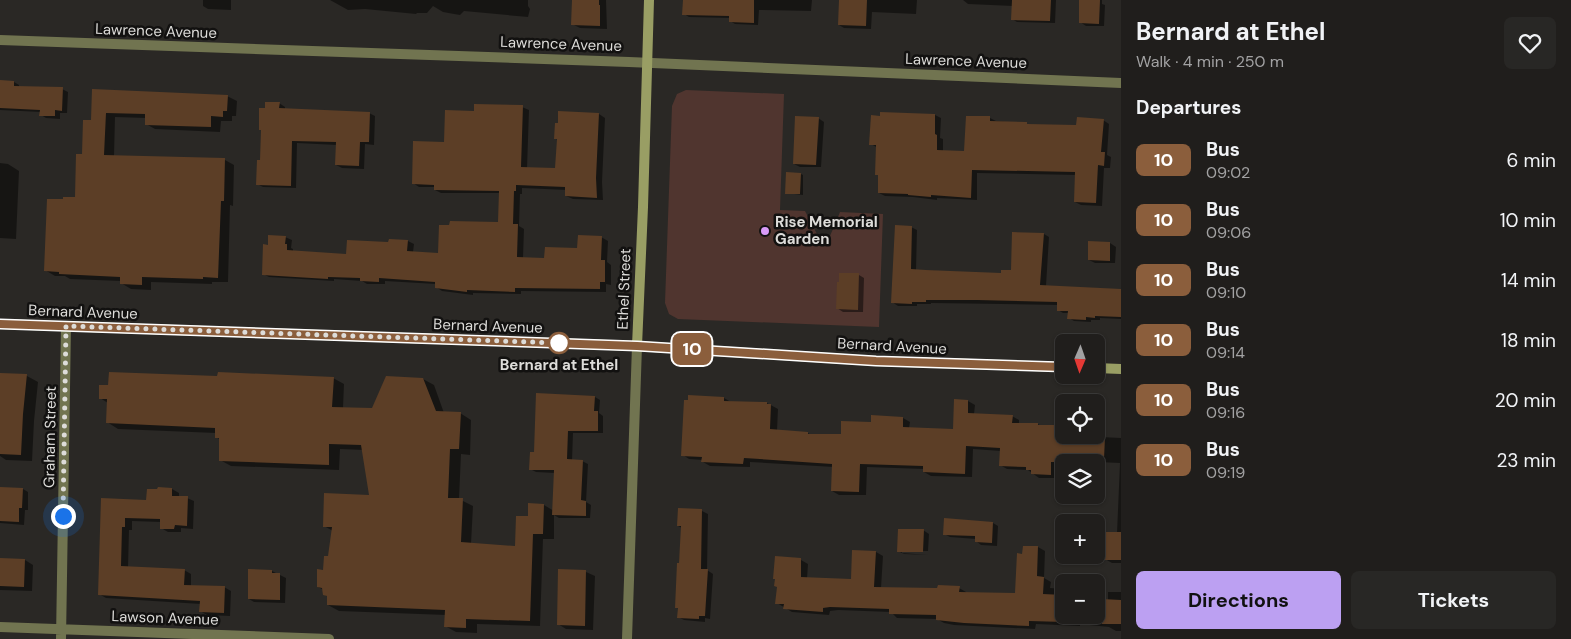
<!DOCTYPE html>
<meta charset="utf-8">
<style>
:root{--surface:#201e1c;--page:#282725;--text:#f1f3f6;--muted:#a2a2a3;--line:#3d3c3b;--accent:#bca0f2}
body{margin:0;font-family:"DM Sans",sans-serif;background:var(--page);color:var(--text);height:100vh;display:flex;flex-direction:column;font-size:19px;white-space:nowrap}
*{box-sizing:border-box;margin:0}
p{font-size:16px;color:var(--muted)}
.icon{flex:none;width:28px;height:28px;fill:none;stroke:currentColor;stroke-width:2;stroke-linecap:round;stroke-linejoin:round}
.map{position:relative;flex:1;overflow:hidden}
.panel{display:flex;flex-direction:column;background:var(--surface);width:450px}
.panel>*{flex:none}
.badge{padding:0 10px;border-radius:8px;font-size:18px;line-height:32px}
.needle{width:32px;rotate:182deg}
.tools{position:absolute;left:1055px;top:334px;display:grid;gap:10px}
.tools a{display:grid;place-items:center;width:50px;height:50px;border-radius:8px;background:var(--surface);box-shadow:0 1px 4px #0004,0 0 0 1px var(--line);font-size:25px}
.you{position:absolute;width:25px;height:25px;margin:-12px;border:4px solid #fff;border-radius:50%;background:#1a73e8;box-shadow:0 0 0 8px #1a73e833}
.map>.badge{position:absolute;translate:-50% -50%;box-shadow:0 0 0 2px #fff}
h2{padding:0 15px;font-size:19px;line-height:45px}
.round{display:grid;place-items:center;flex:none;width:52px;height:52px;border-radius:8px;background:var(--page)}
.overview{display:flex;align-items:center;justify-content:space-between;height:85px;padding:0 15px}
h1{font-size:24px;font-weight:700;line-height:38px}
.primary-button{display:flex;gap:10px;margin-top:auto;padding:10px 15px}
.primary-button a{flex:1;height:58px;border-radius:8px;background:var(--accent);color:#111;font-size:20px;font-weight:700;line-height:58px;text-align:center}
.primary-button a+a{background:var(--page);color:var(--text)}
ul{padding:0;list-style:none}
li{display:flex;align-items:center;gap:15px;height:60px;padding:0 15px}
li div{flex:1}
li b{display:block;font-size:19px}
li em{font-style:normal}
li .badge{min-width:55px;font-weight:700;text-align:center}
main{display:flex;flex:1;min-height:0}
.map>svg:first-child{display:block}
.green{fill:#50352f}
.shadow{fill:#0007}
.building{fill:#5c3e26}
.lines{fill:none;stroke-linecap:round;stroke-linejoin:round}
.street{stroke:#717450;stroke-width:10}
.secondary{stroke:#999e64;stroke-width:10}
.line-casing{stroke:#fff;stroke-width:11}
.line{stroke:#8b5e3c;stroke-width:8}
.walk{stroke:#dddcd9;stroke-width:5;stroke-dasharray:0 9}
.poi-dot{fill:#d99af7;stroke:#121110;stroke-width:2}
.stop-dot{fill:#fff;stroke:#8b5e3c;stroke-width:2.5}
.labels{text-anchor:middle;stroke-width:5;stroke-linejoin:round;paint-order:stroke}
.street-label{font-size:15px;fill:#dddcd9;stroke:#121110}
.poi-label{font-size:15px;font-weight:bold;fill:#dddcd9;stroke:#121110;text-anchor:start}
.stop-label{font-size:15px;font-weight:bold;fill:#dddcd9;stroke:#121110}
</style>
<main>
<div class="map">
<svg width="1121" height="639" viewBox="0 0 1121 639">
<rect width="100%" height="100%" fill="#2a2825"/>
<!-- green -->
<path class="green" d="M 686,90 L 784,94 L 780,210 L 805,211 L 818,236 L 830,236 L 840,212 L 883,214 L 879,327 L 678,319 L 669,314 L 665,303 L 672,106 L 677,94 Z"/>
<!-- shadow -->
<path class="shadow" d="M 203,0 L 231,0 L 231,10 L 208,9 L 203,6 Z
M 330,0 L 528,0 L 528,6 L 530,9 L 528,17 L 464,11 L 460,15 L 454,14 L 443,12 L 433,6 L 427,13 L 417,13 L 416,14 L 365,9 L 348,10 Z
M 573,0 L 606,0 L 607,29 L 580,28 L 572,24 Z
M 684,0 L 812,0 L 811,11 L 759,10 L 758,25 L 735,24 L 730,21 L 731,18 L 689,17 L 684,14 Z
M 840,0 L 917,0 L 916,14 L 872,12 L 871,29 L 844,28 L 839,25 Z
M 963,0 L 1056,0 L 1055,23 L 1017,22 L 1012,19 L 1013,6 L 968,4 Z
M 1081,0 L 1102,0 L 1102,4 L 1105,5 L 1104,26 L 1086,26 L 1080,22 Z
M 0,82 L 14,82 L 19,85 L 19,87 L 62,89 L 68,92 L 67,113 L 60,113 L 60,119 L 46,118 L 41,115 L 41,112 L 0,110 Z
M 93,90 L 227,96 L 237,101 L 236,116 L 232,116 L 232,121 L 221,121 L 220,132 L 155,129 L 146,124 L 146,118 L 115,117 L 114,156 L 225,160 L 234,165 L 233,206 L 230,205 L 228,282 L 212,282 L 212,284 L 151,282 L 151,290 L 131,289 L 121,283 L 121,281 L 70,279 L 65,276 L 55,276 L 45,270 L 76,199 L 83,155 L 92,121 Z
M 279,103 L 285,107 L 285,109 L 369,113 L 375,116 L 374,145 L 365,144 L 364,169 L 342,168 L 336,165 L 337,145 L 297,143 L 296,188 L 263,187 L 257,184 L 262,161 L 266,109 Z
M 522,107 L 529,110 L 527,169 L 557,170 L 558,140 L 556,139 L 560,112 L 599,114 L 605,118 L 602,182 L 603,200 L 573,199 L 566,196 L 567,190 L 522,188 L 522,194 L 520,194 L 519,226 L 524,229 L 523,258 L 546,259 L 579,250 L 601,237 L 608,241 L 607,262 L 611,265 L 611,285 L 606,284 L 606,292 L 521,291 L 521,294 L 473,293 L 473,295 L 442,291 L 436,287 L 436,284 L 385,281 L 385,284 L 367,284 L 362,281 L 334,279 L 334,281 L 269,277 L 263,274 L 269,246 L 285,237 L 292,240 L 291,248 L 293,249 L 293,252 L 348,255 L 389,243 L 408,241 L 414,244 L 413,252 L 440,254 L 500,224 L 501,193 L 441,193 L 435,190 L 435,187 L 419,187 L 413,183 L 445,143 L 475,112 Z
M 881,114 L 935,115 L 941,118 L 940,138 L 943,139 L 943,151 L 966,152 L 968,117 L 990,118 L 996,121 L 1026,124 L 1029,125 L 1077,126 L 1103,120 L 1109,124 L 1107,155 L 1111,157 L 1110,168 L 1104,168 L 1102,206 L 1081,205 L 1075,202 L 1076,175 L 977,173 L 977,200 L 937,198 L 937,200 L 913,197 L 885,196 L 879,193 L 880,176 L 877,174 L 878,148 L 871,144 Z
M 818,118 L 824,122 L 821,167 L 800,167 L 794,164 Z
M 0,163 L 8,164 L 19,171 L 16,239 L 0,238 Z
M 801,174 L 803,175 L 803,195 L 786,193 Z
M 911,227 L 917,230 L 916,270 L 1002,274 L 1012,272 L 1044,234 L 1049,237 L 1046,286 L 1121,290 L 1121,319 L 1100,318 L 1100,320 L 1091,320 L 1091,322 L 1074,321 L 1069,318 L 1069,313 L 1063,313 L 1058,310 L 1058,305 L 931,303 L 931,304 L 917,304 L 917,306 L 898,306 L 892,302 Z
M 1089,243 L 1110,243 L 1116,247 L 1115,263 L 1095,263 L 1089,260 Z
M 859,275 L 864,278 L 863,312 L 843,312 L 837,308 Z
M 0,374 L 27,376 L 38,382 L 34,421 L 32,461 L 6,460 L 0,456 Z
M 219,378 L 333,378 L 344,384 L 343,408 L 372,410 L 423,379 L 434,385 L 444,413 L 460,413 L 471,420 L 470,455 L 461,454 L 459,499 L 473,506 L 471,544 L 517,547 L 529,517 L 544,505 L 554,511 L 555,473 L 536,472 L 530,469 L 536,453 L 595,397 L 600,400 L 599,413 L 603,416 L 603,433 L 573,433 L 572,461 L 582,461 L 588,464 L 586,502 L 591,505 L 590,518 L 559,518 L 554,515 L 554,539 L 543,539 L 540,626 L 477,624 L 477,633 L 456,632 L 445,626 L 446,615 L 339,611 L 328,605 L 328,597 L 324,594 L 324,590 L 318,587 L 329,557 L 333,531 L 324,526 L 370,496 L 364,450 L 340,449 L 339,470 L 231,466 L 220,460 L 221,440 L 216,437 L 216,433 L 118,429 L 107,422 L 108,403 L 100,398 Z
M 689,397 L 724,398 L 731,402 L 767,403 L 778,409 L 777,431 L 808,433 L 811,435 L 842,435 L 872,423 L 903,418 L 910,422 L 909,428 L 954,430 L 968,401 L 975,405 L 974,414 L 1012,416 L 1019,420 L 1019,424 L 1038,424 L 1041,426 L 1054,427 L 1061,431 L 1061,435 L 1121,438 L 1121,563 L 1112,563 L 1105,559 L 1117,533 L 1120,463 L 1097,462 L 1096,471 L 1096,462 L 1064,462 L 1064,469 L 1058,469 L 1057,478 L 1039,478 L 1028,470 L 1007,469 L 1000,465 L 1001,451 L 973,449 L 972,477 L 931,476 L 924,472 L 924,469 L 867,467 L 866,495 L 839,495 L 832,491 L 834,467 L 750,462 L 750,467 L 710,466 L 703,462 L 703,460 L 689,459 L 683,455 Z
M 0,488 L 23,489 L 28,492 L 28,510 L 25,510 L 24,525 L 0,523 Z
M 159,488 L 172,489 L 179,493 L 179,497 L 187,498 L 194,501 L 193,529 L 181,528 L 181,532 L 168,532 L 161,528 L 161,522 L 132,521 L 132,530 L 129,530 L 128,568 L 184,570 L 191,574 L 191,586 L 224,587 L 231,591 L 230,616 L 207,615 L 200,611 L 201,604 L 106,598 L 99,594 L 102,500 L 148,501 L 159,491 Z
M 702,511 L 708,514 L 707,570 L 713,574 L 710,619 L 705,618 L 705,622 L 684,620 L 678,617 L 679,609 L 676,607 L 682,528 L 678,526 Z
M 993,523 L 998,526 L 997,546 L 981,545 L 976,541 L 976,539 L 950,537 L 944,534 Z
M 923,530 L 929,534 L 928,551 L 902,551 L 902,553 L 928,555 L 904,554 L 898,551 Z
M 1024,547 L 1038,547 L 1045,551 L 1044,578 L 1051,582 L 1050,588 L 1064,589 L 1064,615 L 1096,615 L 1096,598 L 1108,600 L 1108,592 L 1121,592 L 1121,631 L 1116,631 L 1109,627 L 1080,624 L 1080,626 L 1036,624 L 1035,629 L 954,625 L 944,623 L 937,619 L 897,618 L 891,612 L 838,610 L 830,611 L 829,615 L 792,612 L 777,603 L 801,560 L 808,564 L 807,579 L 852,580 L 854,552 L 876,552 L 883,556 L 881,588 L 939,590 L 959,588 L 966,592 L 966,593 L 1017,594 Z
M 0,559 L 25,560 L 33,565 L 32,591 L 0,590 Z
M 250,571 L 272,571 L 286,578 L 285,603 L 254,602 L 249,599 Z
M 559,571 L 586,572 L 595,576 L 593,630 L 566,629 L 558,624 Z"/>
<!-- building -->
<path class="building" d="M 572,0 L 599,0 L 599,5 L 600,5 L 600,26 L 571,25 Z
M 683,0 L 754,0 L 754,23 L 729,22 L 729,16 L 682,15 Z
M 839,0 L 867,0 L 866,26 L 838,25 Z
M 1012,0 L 1051,0 L 1050,21 L 1011,20 Z
M 1079,0 L 1100,0 L 1099,24 L 1079,23 Z
M 0,80 L 14,81 L 14,86 L 63,87 L 62,111 L 55,110 L 55,116 L 39,116 L 40,110 L 0,108 Z
M 92,89 L 228,95 L 227,111 L 223,111 L 223,117 L 211,116 L 211,127 L 145,125 L 145,114 L 106,113 L 104,155 L 225,158 L 224,201 L 221,201 L 218,278 L 203,277 L 203,279 L 142,277 L 142,285 L 120,284 L 120,277 L 59,274 L 59,272 L 44,271 L 47,199 L 63,199 L 63,197 L 75,197 L 76,154 L 82,154 L 83,120 L 91,120 Z
M 265,102 L 280,102 L 279,108 L 370,112 L 369,142 L 360,142 L 359,166 L 335,165 L 336,142 L 292,141 L 291,186 L 256,185 L 257,160 L 260,160 L 261,130 L 259,130 L 259,108 L 265,108 Z
M 474,104 L 523,105 L 521,167 L 555,168 L 557,139 L 554,139 L 555,123 L 558,123 L 558,111 L 599,113 L 596,178 L 597,198 L 565,196 L 565,187 L 516,185 L 516,191 L 514,191 L 513,224 L 518,224 L 517,257 L 544,258 L 545,247 L 577,248 L 578,235 L 602,236 L 601,260 L 605,260 L 605,282 L 600,282 L 600,289 L 515,288 L 515,292 L 467,290 L 467,292 L 435,288 L 435,282 L 379,278 L 379,282 L 360,281 L 360,278 L 328,277 L 328,279 L 262,275 L 263,244 L 268,245 L 268,235 L 286,236 L 285,244 L 287,244 L 287,250 L 346,254 L 347,240 L 388,242 L 389,239 L 408,240 L 407,251 L 438,253 L 439,225 L 449,225 L 450,221 L 498,222 L 499,191 L 434,190 L 434,185 L 412,184 L 413,141 L 444,142 L 445,110 L 474,111 Z
M 880,112 L 935,114 L 935,134 L 937,135 L 937,150 L 964,151 L 966,116 L 990,116 L 990,121 L 1027,122 L 1027,124 L 1076,125 L 1077,117 L 1104,119 L 1101,152 L 1105,152 L 1104,166 L 1098,165 L 1096,203 L 1074,202 L 1075,172 L 972,170 L 971,198 L 931,195 L 931,197 L 908,195 L 908,194 L 878,193 L 878,175 L 875,175 L 876,145 L 869,145 L 871,115 L 880,116 Z
M 795,116 L 819,117 L 816,165 L 793,164 Z
M 786,172 L 801,173 L 800,194 L 785,194 Z
M 895,225 L 912,226 L 911,269 L 926,270 L 1001,273 L 1001,270 L 1011,270 L 1012,232 L 1044,233 L 1040,285 L 1121,289 L 1121,317 L 1095,316 L 1095,318 L 1086,317 L 1086,320 L 1067,319 L 1068,311 L 1057,311 L 1057,302 L 977,300 L 926,300 L 926,302 L 912,302 L 912,304 L 891,303 Z
M 1088,241 L 1110,242 L 1110,261 L 1088,260 Z
M 839,273 L 859,273 L 858,310 L 836,309 L 837,282 L 839,282 Z
M 109,372 L 217,376 L 218,372 L 334,377 L 332,407 L 372,408 L 386,376 L 423,378 L 436,411 L 461,412 L 459,449 L 450,449 L 448,498 L 463,498 L 461,542 L 515,546 L 516,516 L 528,516 L 528,503 L 544,504 L 543,534 L 533,534 L 530,621 L 466,619 L 466,628 L 444,627 L 445,610 L 327,605 L 327,596 L 323,595 L 322,588 L 317,587 L 317,569 L 323,570 L 324,556 L 328,556 L 332,527 L 323,527 L 324,493 L 369,495 L 361,445 L 329,444 L 329,465 L 219,461 L 219,438 L 215,438 L 215,428 L 106,423 L 107,399 L 99,399 L 99,385 L 108,385 Z
M 0,373 L 27,374 L 23,414 L 21,455 L 0,454 Z
M 536,393 L 595,396 L 594,411 L 598,411 L 598,431 L 568,431 L 567,459 L 583,460 L 581,500 L 586,501 L 586,516 L 552,515 L 554,470 L 529,470 L 530,452 L 534,452 Z
M 688,395 L 724,397 L 724,401 L 767,402 L 767,404 L 771,404 L 770,429 L 808,432 L 808,434 L 841,434 L 841,421 L 871,422 L 871,415 L 903,417 L 903,427 L 953,429 L 954,399 L 968,400 L 968,413 L 1013,415 L 1012,423 L 1038,423 L 1038,425 L 1054,425 L 1054,435 L 1094,435 L 1094,436 L 1105,437 L 1104,459 L 1090,459 L 1090,462 L 1051,462 L 1051,475 L 1031,474 L 1031,470 L 1026,470 L 1026,467 L 999,466 L 1000,448 L 966,446 L 965,474 L 923,472 L 923,466 L 860,464 L 859,492 L 831,491 L 832,464 L 744,458 L 743,464 L 701,462 L 702,457 L 681,456 L 684,400 L 688,400 Z
M 0,487 L 23,488 L 22,508 L 19,508 L 19,522 L 0,521 Z
M 158,487 L 172,488 L 172,496 L 188,496 L 187,526 L 175,525 L 174,529 L 160,529 L 160,519 L 125,518 L 125,527 L 122,527 L 121,566 L 185,569 L 184,585 L 225,586 L 224,613 L 199,612 L 200,601 L 98,595 L 101,498 L 146,500 L 147,489 L 157,489 Z
M 678,508 L 702,509 L 701,569 L 708,569 L 705,616 L 699,616 L 699,619 L 677,618 L 678,608 L 675,608 L 677,563 L 679,563 L 681,526 L 677,526 Z
M 944,518 L 993,522 L 992,543 L 975,542 L 975,536 L 943,535 Z
M 898,529 L 924,529 L 923,552 L 897,552 Z
M 1105,532 L 1121,532 L 1121,560 L 1104,560 Z
M 1023,546 L 1038,546 L 1037,576 L 1044,577 L 1043,594 L 1064,595 L 1064,622 L 1029,621 L 1029,626 L 964,623 L 936,620 L 936,615 L 889,614 L 889,609 L 830,607 L 823,608 L 823,612 L 783,609 L 784,604 L 775,604 L 777,587 L 774,586 L 775,579 L 773,579 L 775,556 L 801,558 L 801,577 L 851,579 L 852,550 L 876,551 L 874,587 L 937,588 L 938,585 L 960,586 L 959,592 L 1015,593 L 1017,553 L 1022,554 Z
M 0,558 L 25,559 L 24,587 L 0,586 Z
M 248,569 L 272,570 L 272,573 L 280,573 L 280,600 L 248,599 Z
M 558,569 L 586,570 L 585,626 L 557,625 Z
M 1102,599 L 1121,600 L 1121,624 L 1102,624 Z"/>
<g class="lines">
<!-- street -->
<path class="street" d="M 0,40 L 629,62 L 1121,83
M 0,627 L 329,639
M 61,639 L 66,326
M 627,639 L 637,346"/>
<!-- secondary -->
<path class="secondary" d="M 0,324 L 637,346 L 876,361 L 1064,367
M 637,346 L 643,207 L 649,0
M 1096,368 L 1121,369"/>
</g>
<g class="lines">
<defs>
<path id="line" d="M 0,324 L 637,346 L 876,361 L 1064,367"/>
</defs>
<!-- line casing -->
<use href="#line" class="line-casing"/>
<!-- line -->
<use href="#line" class="line"/>
<!-- walk -->
<path class="walk" d="M 63,516 L 66,326 L 559,343"/>
</g>
<!-- markers -->
<circle class="poi-dot" cx="765" cy="231" r="5"/>
<circle class="stop-dot" cx="559" cy="343" r="10"/>
<g class="labels">
<!-- street labels -->
<g class="street-label">
<text transform="translate(156 31) rotate(2)" y="5">Lawrence Avenue</text>
<text transform="translate(561 44) rotate(2)" y="5">Lawrence Avenue</text>
<text transform="translate(966 61) rotate(2)" y="5">Lawrence Avenue</text>
<text transform="translate(624 289) rotate(-88)" y="5">Ethel Street</text>
<text transform="translate(83 312) rotate(2)" y="5">Bernard Avenue</text>
<text transform="translate(488 326) rotate(2)" y="5">Bernard Avenue</text>
<text transform="translate(892 346) rotate(3)" y="5">Bernard Avenue</text>
<text transform="translate(50 437) rotate(-89)" y="5">Graham Street</text>
<text transform="translate(165 618) rotate(2)" y="5">Lawson Avenue</text>
</g>
<!-- poi labels -->
<g class="poi-label">
<text x="775" y="227">Rise Memorial<tspan x="775" dy="17">Garden</tspan></text>
</g>
<!-- stop labels -->
<g class="stop-label">
<text x="559" y="370">Bernard at Ethel</text>
</g>
</g>
</svg>
<div class="tools">
<a><svg class="needle" viewBox="-14 -14 28 28"><path d="M0-13l5 13h-10z" fill="#e53935"/><path d="M0 13l5-13h-10z" fill="#a2a2a3"/></svg></a>
<a><svg class="icon" aria-label="locate" viewBox="0 0 24 24"><circle cx="12" cy="12" r="6"/><path d="M12 2v4M12 18v4M2 12h4M18 12h4"/></svg></a>
<a><svg class="icon" aria-label="layers" viewBox="0 0 24 24"><path d="M12 4l9 5-9 5-9-5zM3 14l9 5 9-5"/></svg></a>
<a>+</a>
<a>−</a>
</div>
<div class="you" style="left:63px;top:516px"></div>
<b class="badge" style="left:692px;top:349px;background:#8b5e3c;color:#fff">10</b>
</div>
<section class="panel">
<div class="overview"><div><h1>Bernard at Ethel</h1><p>Walk · 4 min · 250 m</p></div><a class="round"><svg class="icon" aria-label="heart" viewBox="0 0 24 24"><path d="M12 20l-8-8c-3-5 5-10 8-4 3-6 11-1 8 4z"/></svg></a></div>
<h2>Departures</h2>
<ul>
<li><span class="badge" style="background:#8b5e3c;color:#fff">10</span><div><b>Bus</b><p>09:02</p></div><em>6 min</em></li>
<li><span class="badge" style="background:#8b5e3c;color:#fff">10</span><div><b>Bus</b><p>09:06</p></div><em>10 min</em></li>
<li><span class="badge" style="background:#8b5e3c;color:#fff">10</span><div><b>Bus</b><p>09:10</p></div><em>14 min</em></li>
<li><span class="badge" style="background:#8b5e3c;color:#fff">10</span><div><b>Bus</b><p>09:14</p></div><em>18 min</em></li>
<li><span class="badge" style="background:#8b5e3c;color:#fff">10</span><div><b>Bus</b><p>09:16</p></div><em>20 min</em></li>
<li><span class="badge" style="background:#8b5e3c;color:#fff">10</span><div><b>Bus</b><p>09:19</p></div><em>23 min</em></li>
</ul>
<div class="primary-button"><a>Directions</a><a>Tickets</a></div>
</section>
</main>
